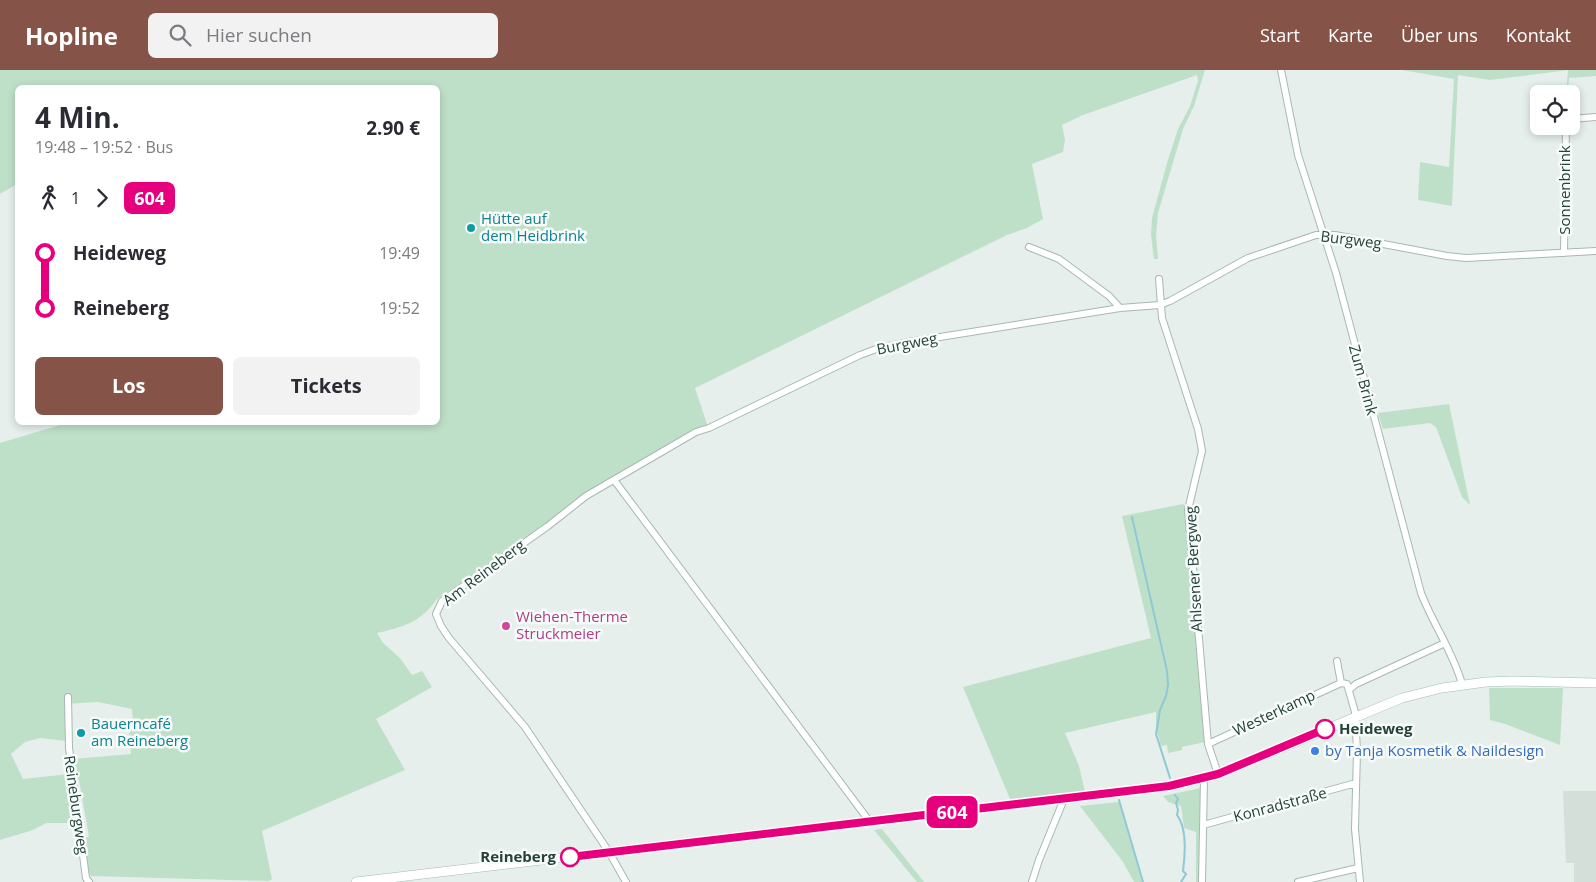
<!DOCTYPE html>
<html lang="de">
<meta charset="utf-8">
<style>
:root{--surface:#fff;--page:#f2f2f3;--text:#2b2b33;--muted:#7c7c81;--accent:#855347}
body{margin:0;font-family:"Open Sans",sans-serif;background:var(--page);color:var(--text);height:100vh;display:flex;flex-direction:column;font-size:19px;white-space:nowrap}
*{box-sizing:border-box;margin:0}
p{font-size:16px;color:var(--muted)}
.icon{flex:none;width:28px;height:28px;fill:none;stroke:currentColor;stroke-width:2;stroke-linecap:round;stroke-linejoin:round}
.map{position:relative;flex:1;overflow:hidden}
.details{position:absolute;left:15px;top:15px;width:425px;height:340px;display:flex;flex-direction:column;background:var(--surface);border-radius:8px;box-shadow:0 2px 8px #0003}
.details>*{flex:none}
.badge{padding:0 10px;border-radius:8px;font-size:18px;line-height:32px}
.fabs{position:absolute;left:1530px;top:15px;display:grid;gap:10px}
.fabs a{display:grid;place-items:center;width:50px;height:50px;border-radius:8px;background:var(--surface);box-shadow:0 2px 8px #0003;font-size:25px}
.map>.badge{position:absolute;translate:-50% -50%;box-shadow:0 0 0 2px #fff}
.legs{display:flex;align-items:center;gap:8px;height:55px;padding:0 20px;font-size:16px}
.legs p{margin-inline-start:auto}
.head{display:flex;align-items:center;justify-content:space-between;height:85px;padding:0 20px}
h1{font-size:28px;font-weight:700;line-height:38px}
.cta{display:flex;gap:10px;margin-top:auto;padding:10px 20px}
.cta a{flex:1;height:58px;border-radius:8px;background:var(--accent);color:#fff;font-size:20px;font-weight:700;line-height:58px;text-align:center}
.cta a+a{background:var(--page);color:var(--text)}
ul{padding:0 20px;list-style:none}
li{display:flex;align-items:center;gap:18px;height:55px;font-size:19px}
li i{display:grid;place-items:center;width:8px;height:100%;margin:0 6px;background:currentColor}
li i::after{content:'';width:12px;height:12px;margin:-6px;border:4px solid;border-radius:50%;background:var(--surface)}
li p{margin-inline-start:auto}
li:first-child i{background:linear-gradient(#0000 50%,currentColor 0)}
li:last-child i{background:linear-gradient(currentColor 50%,#0000 0)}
header{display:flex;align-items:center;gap:30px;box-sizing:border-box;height:70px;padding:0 25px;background:var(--accent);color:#fff}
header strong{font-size:24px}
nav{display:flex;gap:28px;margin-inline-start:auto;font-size:18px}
.search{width:350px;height:45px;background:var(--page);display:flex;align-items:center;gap:12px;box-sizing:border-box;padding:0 18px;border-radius:8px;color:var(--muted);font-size:19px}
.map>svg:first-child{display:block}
.built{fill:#d4dfda}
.green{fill:#bfe0c8}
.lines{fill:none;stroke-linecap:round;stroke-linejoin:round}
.stream{stroke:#8ec9d4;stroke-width:2}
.street-casing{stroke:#a8b8b2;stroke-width:8}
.secondary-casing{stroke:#a4bbb3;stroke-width:10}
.street{stroke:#fff;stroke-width:6}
.secondary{stroke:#fff;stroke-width:9}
.line-1-casing{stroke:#fff;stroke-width:11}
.line-1{stroke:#e6007e;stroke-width:8}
.culture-dot{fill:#0f9aa8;stroke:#f7fbf9;stroke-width:2}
.hotel-dot{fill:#d1479c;stroke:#f7fbf9;stroke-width:2}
.stop-1-dot{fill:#fff;stroke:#e6007e;stroke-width:2.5}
.shop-dot{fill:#3f7fe0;stroke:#f7fbf9;stroke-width:2}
.labels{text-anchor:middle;stroke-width:5;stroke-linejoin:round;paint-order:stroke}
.street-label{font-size:15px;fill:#24423a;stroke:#f7fbf9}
.culture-label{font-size:15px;fill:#0d838f;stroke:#f7fbf9;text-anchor:start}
.hotel-label{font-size:15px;fill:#b23c85;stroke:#f7fbf9;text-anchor:start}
.stop-label{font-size:15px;font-weight:bold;fill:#24423a;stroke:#f7fbf9;text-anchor:start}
.shop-label{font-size:15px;fill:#366cbe;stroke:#f7fbf9;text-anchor:start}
</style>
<header>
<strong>Hopline</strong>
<div class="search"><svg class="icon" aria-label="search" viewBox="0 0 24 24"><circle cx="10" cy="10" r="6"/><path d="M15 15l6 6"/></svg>Hier suchen</div>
<nav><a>Start</a><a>Karte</a><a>Über uns</a><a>Kontakt</a></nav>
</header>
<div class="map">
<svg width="1596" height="812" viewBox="0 0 1596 812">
<rect width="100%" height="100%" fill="#e6efeb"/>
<!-- built -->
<path class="built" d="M 1563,721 L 1596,721 L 1596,812 L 1574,812 L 1574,793 L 1566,793 Z"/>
<!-- green -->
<path class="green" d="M 0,0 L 1205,0 L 1194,36 L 1183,59 L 1158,143 L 1156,166 L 1158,189 L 1154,189 L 1151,165 L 1152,148 L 1167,93 L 1178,59 L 1190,36 L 1198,11 L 1197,5 L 1083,45 L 1062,55 L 1065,70 L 1063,82 L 1032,94 L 1043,149 L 1027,158 L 1007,165 L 695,318 L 708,357 L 696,361 L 546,455 L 437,529 C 421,552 404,557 377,563 L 383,573 L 400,588 L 412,605 L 422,601 L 432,617 L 376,649 L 405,700 L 262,761 L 272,809 L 269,811 L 91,806 L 88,801 L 82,767 L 89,767 L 79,710 L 75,709 L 73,689 L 131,684 L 129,664 L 133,655 L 132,639 L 98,632 L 66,634 L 66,671 L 40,668 L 25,672 L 11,684 L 23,709 L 69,704 L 75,753 L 46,753 L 33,760 L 0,770 L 0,373 L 70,352 L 438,352 L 438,18 L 18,18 L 17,114 L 0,124 Z
M 1402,0 L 1596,0 L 1596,6 L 1569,8 L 1568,24 L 1566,24 L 1568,0 L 1490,10 L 1458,5 L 1452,136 L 1418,130 L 1420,92 L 1449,97 L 1454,9 Z
M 1449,334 L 1470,435 L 1462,427 L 1436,357 L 1430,353 L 1383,359 L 1378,343 Z
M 1183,434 L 1185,436 L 1186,440 L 1205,672 L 1182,677 L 1182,680 L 1168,683 L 1167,675 L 1161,676 L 1156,658 L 1156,642 L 1065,663 L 1079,696 L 1085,722 L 1010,729 L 963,617 L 1151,568 L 1122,446 Z
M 1489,618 L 1563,618 L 1560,675 L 1505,654 L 1490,650 Z
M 1201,718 L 1200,812 L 1196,812 L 1196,762 L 1184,758 L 1181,736 L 1168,732 L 1163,726 Z
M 1119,732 L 1142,812 L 1134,812 L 1123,792 L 1080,736 Z
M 882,759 L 924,812 L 917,812 L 874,760 Z"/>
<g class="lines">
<!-- stream -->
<path class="stream" d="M 1132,447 L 1167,601 L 1168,615 L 1166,626 L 1160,640 L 1156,664 L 1170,708
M 1175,725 L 1178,729 L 1176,733 L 1178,740 L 1177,745 C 1187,758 1185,786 1183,801 L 1186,804 L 1181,812
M 1119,730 L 1143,812"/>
<defs>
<path id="street" d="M 1281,0 L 1298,85 L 1336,203 L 1421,523 C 1433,554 1453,582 1462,614
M 1571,49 L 1596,47
M 1029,177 L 1059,189 L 1109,226 L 1120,238
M 1564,183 L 1566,56
M 1159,209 L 1162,248 L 1198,359 L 1202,381 L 1188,440 L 1208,674 L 1218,704
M 614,410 L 870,752
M 1337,591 L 1341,613
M 1350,619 L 1356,614 L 1445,573
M 68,627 L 69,678 L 86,808 L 89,812
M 1208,674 L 1341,613 L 1347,614 L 1355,642 L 1357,681 L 1355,759 L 1360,812
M 1203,755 L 1356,713
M 626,812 L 609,782 L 525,657 L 449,568 L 441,556 L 436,544 L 442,531 L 548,456 L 586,426 L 696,362 L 709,358 L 860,285 L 879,278 L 909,272 L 1120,238 L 1160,235 L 1170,231 L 1248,188 L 1316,165 L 1335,165 L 1447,186 L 1466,188 L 1596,181
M 1032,812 L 1039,790 L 1064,729
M 1202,812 L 1204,709
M 1298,812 L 1358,798"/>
<path id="secondary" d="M 356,812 L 1169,716 L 1218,704 L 1402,628 L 1442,618 L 1486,612 L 1513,611 L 1596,613"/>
</defs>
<!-- street casing -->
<use href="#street" class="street-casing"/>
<!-- secondary casing -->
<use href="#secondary" class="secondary-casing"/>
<!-- street -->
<use href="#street" class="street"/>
<!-- secondary -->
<use href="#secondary" class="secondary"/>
</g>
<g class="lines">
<defs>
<path id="line-1" d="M 570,787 L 1169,716 L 1218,704 L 1325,659"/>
</defs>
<!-- line-1 casing -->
<use href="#line-1" class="line-1-casing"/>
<!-- line-1 -->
<use href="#line-1" class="line-1"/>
</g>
<!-- markers -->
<g class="culture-dot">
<circle cx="471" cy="158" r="5"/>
<circle cx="81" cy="663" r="5"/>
</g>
<circle class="hotel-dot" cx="506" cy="556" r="5"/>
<g class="stop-1-dot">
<circle cx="1325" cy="659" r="9"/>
<circle cx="570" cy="787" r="9"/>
</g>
<circle class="shop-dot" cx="1315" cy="681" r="5"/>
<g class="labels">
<!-- street labels -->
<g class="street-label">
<text transform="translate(1565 120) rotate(-90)" y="5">Sonnenbrink</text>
<text transform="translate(1351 170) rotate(7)" y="5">Burgweg</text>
<text transform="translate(907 274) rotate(-11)" y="5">Burgweg</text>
<text transform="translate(1363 310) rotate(75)" y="5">Zum Brink</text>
<text transform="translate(1194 499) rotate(-93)" y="5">Ahlsener Bergweg</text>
<text transform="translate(484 503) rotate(-37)" y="5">Am Reineberg</text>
<text transform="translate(1274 643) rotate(-25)" y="5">Westerkamp</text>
<text transform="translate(76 735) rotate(82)" y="5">Reineburgweg</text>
<text transform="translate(1280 735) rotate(-15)" y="5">Konradstraße</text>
</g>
<!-- culture labels -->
<g class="culture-label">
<text x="481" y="154">Hütte auf<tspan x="481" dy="17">dem Heidbrink</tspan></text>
<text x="91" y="659">Bauerncafé<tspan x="91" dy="17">am Reineberg</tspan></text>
</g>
<!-- hotel labels -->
<g class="hotel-label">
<text x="516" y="552">Wiehen-Therme<tspan x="516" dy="17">Struckmeier</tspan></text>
</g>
<!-- stop labels -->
<g class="stop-label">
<text x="1339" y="664">Heideweg</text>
<text x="556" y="792" text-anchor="end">Reineberg</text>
</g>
<!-- shop labels -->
<g class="shop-label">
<text x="1325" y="686">by Tanja Kosmetik &amp; Naildesign</text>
</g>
</g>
</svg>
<div class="fabs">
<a><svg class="icon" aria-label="locate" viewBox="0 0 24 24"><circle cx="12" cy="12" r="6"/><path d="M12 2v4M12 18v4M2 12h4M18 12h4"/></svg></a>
</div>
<b class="badge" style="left:952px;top:742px;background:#e6007e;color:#fff">604</b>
<section class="details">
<div class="head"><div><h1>4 Min.</h1><p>19:48 – 19:52 · Bus</p></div><b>2.90 €</b></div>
<div class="legs"><svg class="icon" aria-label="walk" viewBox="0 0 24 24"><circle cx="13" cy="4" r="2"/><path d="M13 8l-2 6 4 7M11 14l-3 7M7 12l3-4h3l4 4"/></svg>1<svg class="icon" aria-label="forward" viewBox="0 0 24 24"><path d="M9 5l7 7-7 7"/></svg><b class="badge" style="background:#e6007e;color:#fff">604</b></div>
<ul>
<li><i style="color:#e6007e"></i><b>Heideweg</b><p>19:49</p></li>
<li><i style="color:#e6007e"></i><b>Reineberg</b><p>19:52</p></li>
</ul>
<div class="cta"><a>Los</a><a>Tickets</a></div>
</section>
</div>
